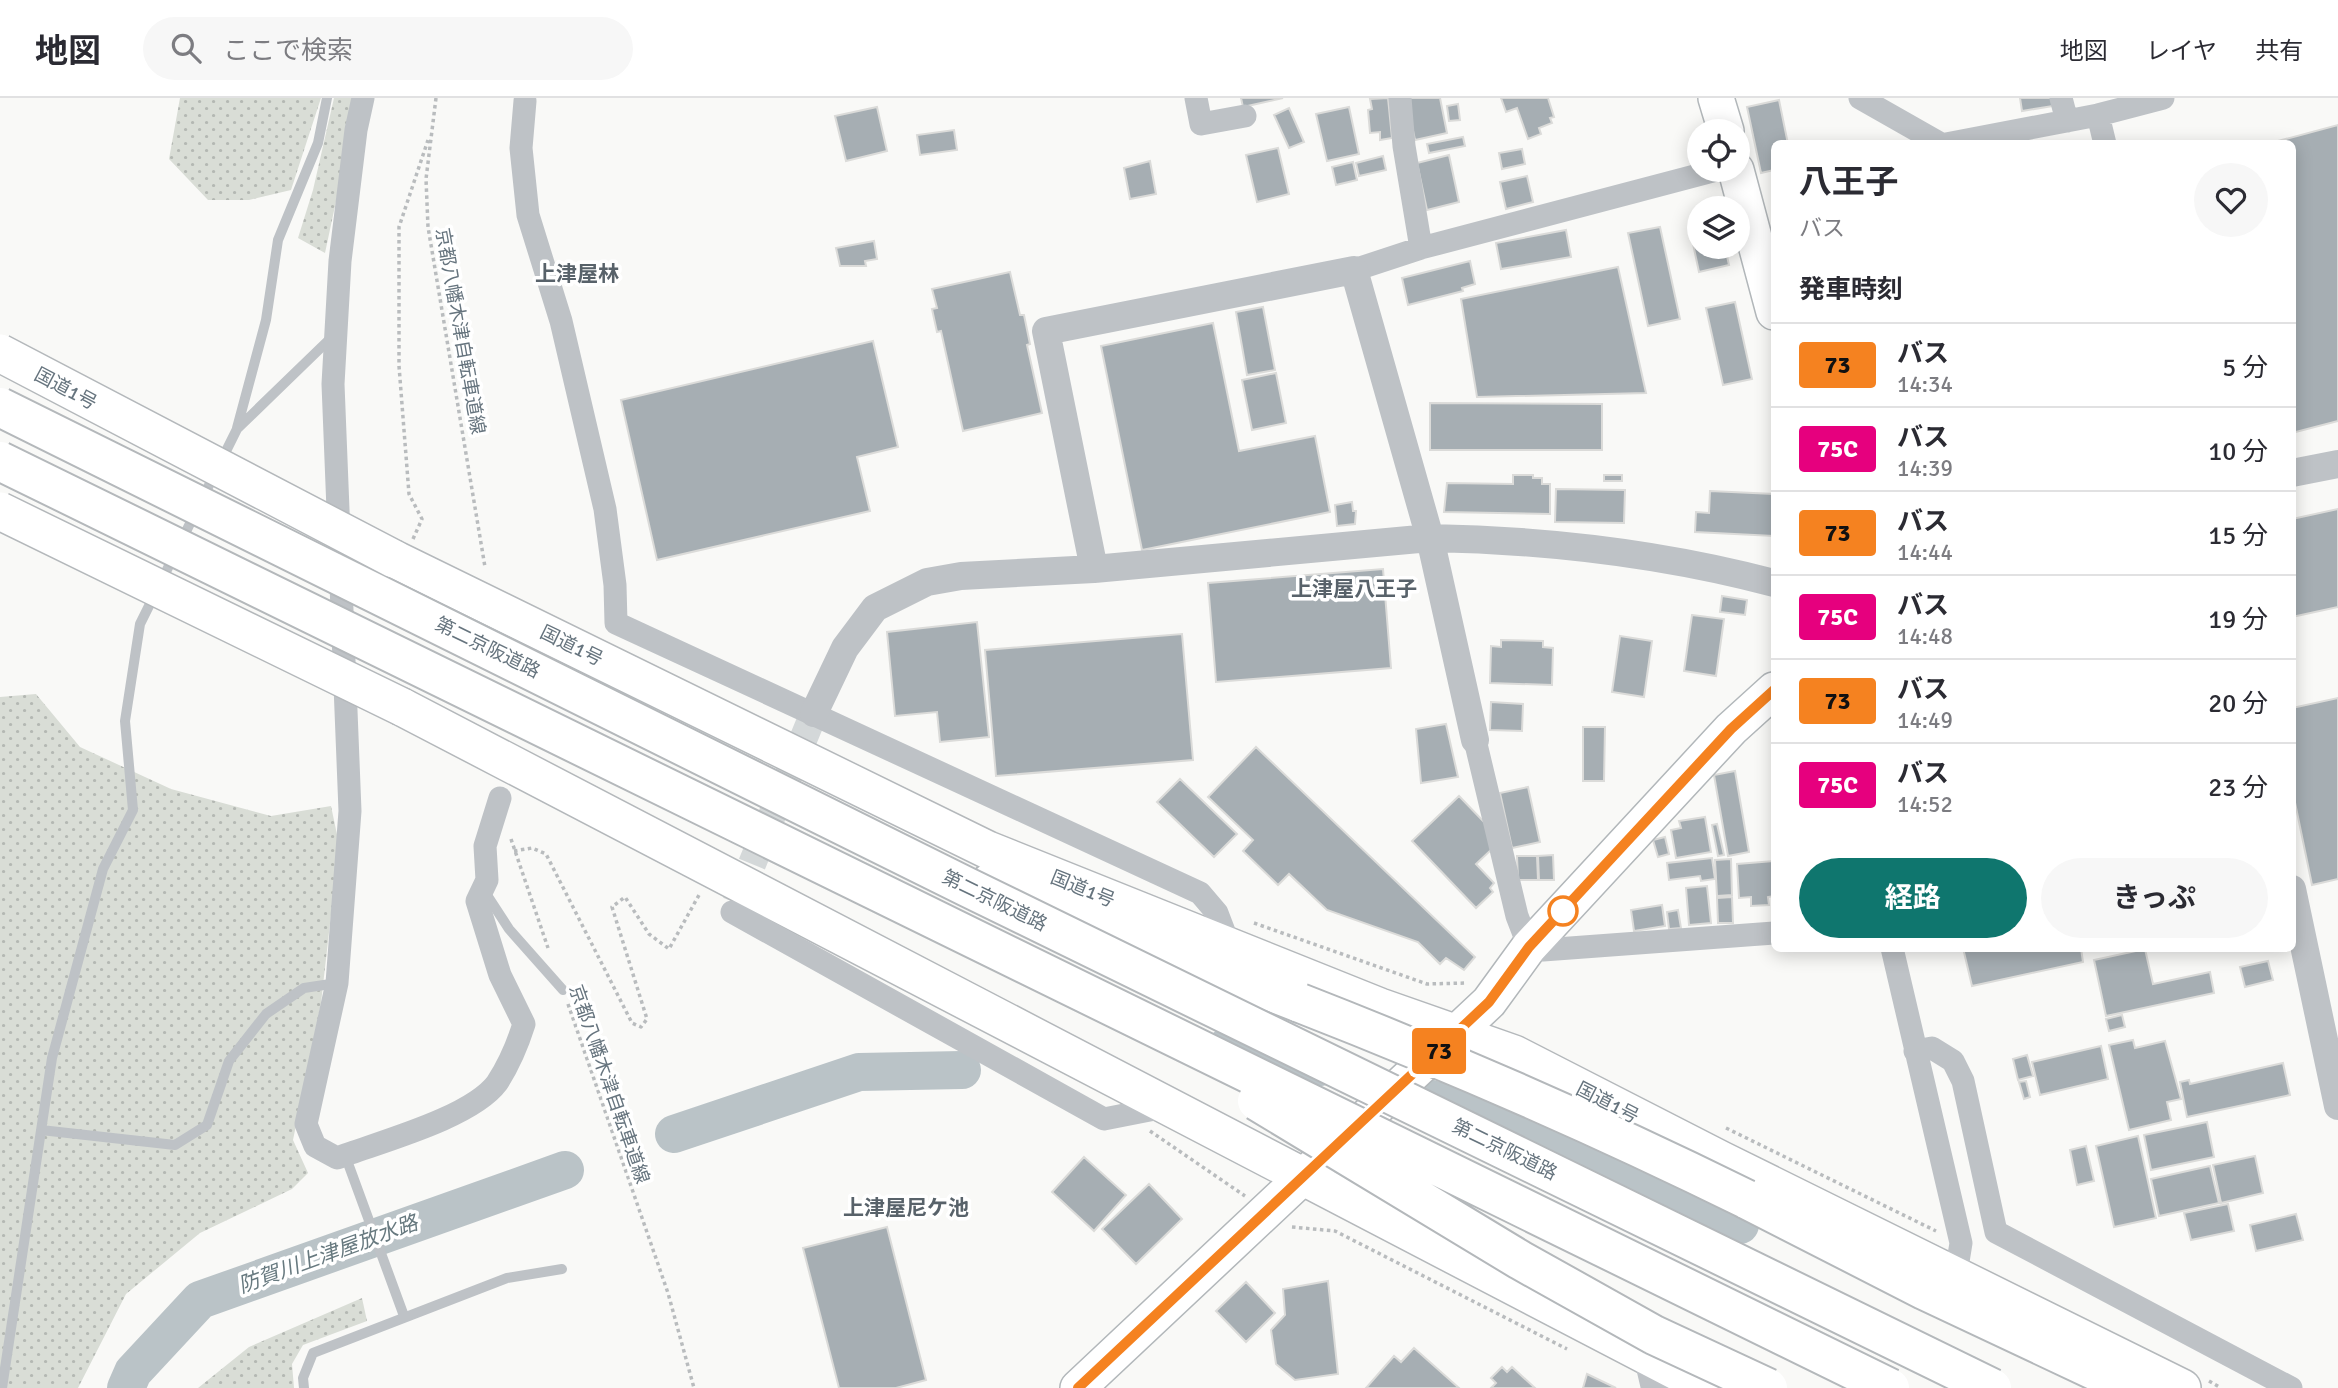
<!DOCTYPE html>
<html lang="ja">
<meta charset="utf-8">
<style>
:root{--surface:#fff;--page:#f7f7f7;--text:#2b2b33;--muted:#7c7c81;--line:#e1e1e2;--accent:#0f766e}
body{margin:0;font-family:Signika,"Noto Sans JP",sans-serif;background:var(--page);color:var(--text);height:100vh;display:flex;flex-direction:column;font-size:26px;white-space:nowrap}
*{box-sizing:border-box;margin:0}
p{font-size:23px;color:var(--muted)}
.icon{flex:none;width:38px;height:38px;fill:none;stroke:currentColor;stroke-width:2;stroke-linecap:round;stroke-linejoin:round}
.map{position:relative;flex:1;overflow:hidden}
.panel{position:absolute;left:1771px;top:42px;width:525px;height:812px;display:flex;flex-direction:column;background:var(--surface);border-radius:10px;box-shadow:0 4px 18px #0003}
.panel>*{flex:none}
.badge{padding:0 14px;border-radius:5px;font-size:24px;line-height:46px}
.controls{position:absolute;left:1687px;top:21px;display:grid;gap:14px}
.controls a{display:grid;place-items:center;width:63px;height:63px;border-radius:50%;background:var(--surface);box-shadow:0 4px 18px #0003;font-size:35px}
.map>.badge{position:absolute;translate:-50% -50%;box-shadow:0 0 0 4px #fff}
h2{padding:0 28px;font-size:26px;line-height:63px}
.round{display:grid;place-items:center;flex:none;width:74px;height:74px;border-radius:37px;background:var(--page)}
.head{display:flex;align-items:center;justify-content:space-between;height:119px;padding:0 28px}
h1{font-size:33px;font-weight:700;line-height:52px}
.button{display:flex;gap:14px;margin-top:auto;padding:14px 28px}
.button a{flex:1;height:80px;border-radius:42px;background:var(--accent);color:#fff;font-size:28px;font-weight:700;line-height:80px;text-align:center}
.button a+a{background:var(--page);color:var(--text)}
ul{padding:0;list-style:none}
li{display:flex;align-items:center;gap:21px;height:84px;padding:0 28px;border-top:2px solid var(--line)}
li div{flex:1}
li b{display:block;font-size:26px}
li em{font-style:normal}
li .badge{min-width:77px;font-weight:700;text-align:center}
header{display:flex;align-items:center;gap:42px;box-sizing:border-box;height:98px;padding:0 35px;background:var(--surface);border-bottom:2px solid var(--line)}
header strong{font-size:33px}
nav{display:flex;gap:38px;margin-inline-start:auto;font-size:24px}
.search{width:490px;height:63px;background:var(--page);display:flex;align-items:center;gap:18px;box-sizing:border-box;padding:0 24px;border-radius:38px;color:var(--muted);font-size:26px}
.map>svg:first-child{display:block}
.grass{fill:url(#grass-dots)}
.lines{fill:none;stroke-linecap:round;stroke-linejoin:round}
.river{stroke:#bac3c7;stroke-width:38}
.building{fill:#a6aeb3;stroke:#dbdbd9;stroke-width:2}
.tertiary-tunnel{stroke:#d4d8d9;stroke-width:28;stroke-dasharray:28 14;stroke-linecap:butt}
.primary-casing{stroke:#b2b7ba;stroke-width:38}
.trunk-casing{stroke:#b4b8bb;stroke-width:40}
.motorway-casing{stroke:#b4b8bb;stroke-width:42}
.path{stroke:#b9bcbe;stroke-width:3.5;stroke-dasharray:3.5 3.5;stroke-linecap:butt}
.service{stroke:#bec2c6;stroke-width:10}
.minor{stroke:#bec2c6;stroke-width:23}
.tertiary{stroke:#bec2c6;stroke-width:28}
.primary{stroke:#fff;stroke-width:35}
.trunk{stroke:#fff;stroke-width:37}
.motorway{stroke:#fff;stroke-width:38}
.trunk-bridge-casing{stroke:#b4b8bb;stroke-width:40;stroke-linecap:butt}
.motorway-bridge-casing{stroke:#b4b8bb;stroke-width:42;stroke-linecap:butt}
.trunk-bridge{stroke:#fff;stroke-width:37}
.motorway-bridge{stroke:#fff;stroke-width:38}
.line-casing{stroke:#fff;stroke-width:16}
.line{stroke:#f58220;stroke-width:10}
.stop-dot{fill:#fff;stroke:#f58220;stroke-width:3.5}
.labels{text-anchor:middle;stroke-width:7;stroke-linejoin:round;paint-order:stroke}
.street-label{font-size:19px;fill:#66747e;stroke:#fff}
.neighbourhood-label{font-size:21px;font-weight:bold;fill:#58626a;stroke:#fff}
.water-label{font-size:21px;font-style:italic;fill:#67797f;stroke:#fff}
</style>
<header>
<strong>地図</strong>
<div class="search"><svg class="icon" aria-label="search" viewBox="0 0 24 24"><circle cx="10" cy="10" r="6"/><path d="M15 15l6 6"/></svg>ここで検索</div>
<nav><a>地図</a><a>レイヤ</a><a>共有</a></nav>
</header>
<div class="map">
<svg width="2338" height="1290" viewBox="0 0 2338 1290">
<defs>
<pattern id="grass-dots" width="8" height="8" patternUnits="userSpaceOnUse" patternTransform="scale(1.75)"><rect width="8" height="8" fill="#d9ddd6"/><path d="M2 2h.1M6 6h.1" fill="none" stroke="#b4b8b3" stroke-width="1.8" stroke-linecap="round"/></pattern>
</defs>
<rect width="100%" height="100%" fill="#f9f9f7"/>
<!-- grass -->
<path class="grass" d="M 180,0 L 321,0 L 291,92 L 249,102 L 208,102 L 169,61 Z
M 334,0 L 358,0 L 325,155 L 298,140 L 313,92 Z
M 36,596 L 80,649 L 171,691 L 271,718 L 331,708 L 339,746 L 321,905 L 293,1042 L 308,1075 L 292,1091 L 200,1135 L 126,1196 L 78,1290 L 0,1290 L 0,599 Z
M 362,1200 L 367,1223 L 303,1247 L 292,1266 L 294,1290 L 198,1290 L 249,1249 Z"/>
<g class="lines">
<!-- river -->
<path class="river" d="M 1226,949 L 1320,969
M 1418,997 L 1567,1043 L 1740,1127
M 674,1036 L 859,974 L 962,972
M 126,1290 L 133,1274 L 200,1202 L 565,1072"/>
</g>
<!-- building -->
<path class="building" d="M 1241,0 L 1283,0 L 1243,9 Z
M 1388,0 L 1392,40 L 1380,42 L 1380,34 L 1370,35 L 1368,12 L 1372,11 L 1370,1 Z
M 1406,0 L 1440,0 L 1447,35 L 1415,42 Z
M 1501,0 L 1548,0 L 1554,19 L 1550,20 L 1552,25 L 1539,30 L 1541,36 L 1528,41 L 1517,10 L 1506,14 Z
M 2020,0 L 2051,0 L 2053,8 L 2022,13 Z
M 1779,2 L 1788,46 L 1774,46 L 1774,72 L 1761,75 L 1747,9 Z
M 1458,6 L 1460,22 L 1449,23 L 1447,8 Z
M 877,9 L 887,53 L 846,63 L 835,18 Z
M 1349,9 L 1359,56 L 1327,63 L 1316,16 Z
M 1289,10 L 1304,44 L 1289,50 L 1274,17 Z
M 2338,27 L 2338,323 L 2292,335 L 2292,46 L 2267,46 Z
M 954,32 L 957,52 L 920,57 L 917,37 Z
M 1463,39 L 1465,48 L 1429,55 L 1427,46 Z
M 1278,50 L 1289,96 L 1257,104 L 1246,57 Z
M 1522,51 L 1525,66 L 1502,71 L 1499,55 Z
M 1449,57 L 1459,104 L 1427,112 L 1417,65 Z
M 1383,58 L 1386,72 L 1359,78 L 1356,65 Z
M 1150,63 L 1156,96 L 1130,101 L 1124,70 Z
M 1353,64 L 1357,82 L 1336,87 L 1332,69 Z
M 1527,78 L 1533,104 L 1506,111 L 1500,84 Z
M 1699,125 L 1699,149 L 1725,149 L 1729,167 L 1699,174 L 1689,127 Z
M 1660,129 L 1680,221 L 1648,228 L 1628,135 Z
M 1566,132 L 1571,159 L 1501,171 L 1496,145 Z
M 874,143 L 877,161 L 865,163 L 866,168 L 840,168 L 836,150 Z
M 1470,163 L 1475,186 L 1462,190 L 1463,193 L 1408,207 L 1402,180 Z
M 1618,169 L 1646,295 L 1477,299 L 1461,201 Z
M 1010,174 L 1020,217 L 1024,217 L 1030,246 L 1027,247 L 1042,315 L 963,333 L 941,233 L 937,234 L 932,211 L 937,210 L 932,191 Z
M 1735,204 L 1752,281 L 1723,287 L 1706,210 Z
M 1263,209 L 1275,272 L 1247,277 L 1236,214 Z
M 1213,225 L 1239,353 L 1315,338 L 1330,414 L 1142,452 L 1101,248 Z
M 873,243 L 898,349 L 857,359 L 870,413 L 657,462 L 621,302 Z
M 1276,275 L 1286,325 L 1252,332 L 1242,282 Z
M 1430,305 L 1602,306 L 1602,352 L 1430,352 Z
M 1513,377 L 1533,377 L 1533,380 L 1542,380 L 1542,386 L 1550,386 L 1550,416 L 1444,414 L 1447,385 L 1513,386 Z
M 1604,377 L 1622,377 L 1622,383 L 1604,383 Z
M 1556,391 L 1625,392 L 1624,425 L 1555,424 Z
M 1710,393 L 1774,396 L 1774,438 L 1695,434 L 1696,414 L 1709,415 Z
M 1352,404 L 1353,413 L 1356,413 L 1355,426 L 1337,428 L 1335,407 Z
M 2338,411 L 2338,509 L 2292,519 L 2292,421 Z
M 1383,471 L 1391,570 L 1216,584 L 1208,485 Z
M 1722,498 L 1747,502 L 1745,517 L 1720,514 Z
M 1692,517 L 1724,521 L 1716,578 L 1684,573 Z
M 977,524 L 989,639 L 940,644 L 937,614 L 895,618 L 887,534 Z
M 1182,536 L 1193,662 L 996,678 L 985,552 Z
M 1620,538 L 1652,543 L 1644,599 L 1612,594 Z
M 1501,542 L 1543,543 L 1543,549 L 1553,550 L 1552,587 L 1490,585 L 1491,548 L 1501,549 Z
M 2338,600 L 2338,781 L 2312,787 L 2292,690 L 2292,610 Z
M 1491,604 L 1523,606 L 1522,633 L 1490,632 Z
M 1446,626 L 1458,679 L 1421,685 L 1416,631 Z
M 1583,629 L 1605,629 L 1604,683 L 1583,683 Z
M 1256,649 L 1475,859 L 1464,872 L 1446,860 L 1440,866 L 1418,844 L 1327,812 L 1289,776 L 1278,787 L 1243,753 L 1253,742 L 1208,699 Z
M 1735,673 L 1749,754 L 1728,758 L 1714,677 Z
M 1180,681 L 1237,736 L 1214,759 L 1157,704 Z
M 1528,689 L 1540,744 L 1512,750 L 1500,695 Z
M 1459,698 L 1485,725 L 1492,751 L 1476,766 L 1494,785 L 1490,790 L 1493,794 L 1476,810 L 1412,743 Z
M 1705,719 L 1711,754 L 1676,760 L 1671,732 L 1681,730 L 1679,723 Z
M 1717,726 L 1724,757 L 1718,758 L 1712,727 Z
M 1665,739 L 1669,756 L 1658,759 L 1653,742 Z
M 1553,757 L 1554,782 L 1539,782 L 1538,758 Z
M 1517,758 L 1537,758 L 1538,782 L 1518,782 Z
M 1712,760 L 1715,781 L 1701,783 L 1700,778 L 1669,782 L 1667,765 Z
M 1731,761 L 1732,797 L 1717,798 L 1715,762 Z
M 1774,763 L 1774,798 L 1768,799 L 1769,807 L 1751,808 L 1751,799 L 1739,800 L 1737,766 Z
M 1707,788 L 1711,825 L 1689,827 L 1686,790 Z
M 1732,799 L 1733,825 L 1718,825 L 1717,800 Z
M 1662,807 L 1665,828 L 1634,833 L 1631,812 Z
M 1678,812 L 1681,830 L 1669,831 L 1667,814 Z
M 1963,850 L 2081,850 L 2083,864 L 1972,888 Z
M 2145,851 L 2153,886 L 2210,874 L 2214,895 L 2106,918 L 2094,862 Z
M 2268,863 L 2273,882 L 2245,889 L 2240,869 Z
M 2122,917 L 2125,929 L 2109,933 L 2106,921 Z
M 2133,942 L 2135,950 L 2165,943 L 2181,1001 L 2167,1004 L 2171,1022 L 2129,1032 L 2109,947 Z
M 2101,948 L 2108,981 L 2040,997 L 2032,964 Z
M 2027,957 L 2033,978 L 2018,982 L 2013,961 Z
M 2283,965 L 2290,997 L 2187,1019 L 2180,984 L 2189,982 L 2190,986 Z
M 2026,983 L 2030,999 L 2024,1001 L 2019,984 Z
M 2207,1024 L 2214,1059 L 2151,1072 L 2144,1037 Z
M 2138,1038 L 2156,1120 L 2114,1129 L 2096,1048 Z
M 2086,1048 L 2094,1083 L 2077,1087 L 2070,1052 Z
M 2255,1058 L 2263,1095 L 2221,1105 L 2213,1067 Z
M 1084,1059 L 1126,1097 L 1094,1133 L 1052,1094 Z
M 2210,1068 L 2219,1105 L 2159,1118 L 2151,1081 Z
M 1149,1086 L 1182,1121 L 1136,1166 L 1102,1131 Z
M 2228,1106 L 2234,1133 L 2191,1142 L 2184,1115 Z
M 2296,1116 L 2303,1142 L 2256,1153 L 2250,1127 Z
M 887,1129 L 926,1282 L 896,1290 L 839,1290 L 803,1150 Z
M 1328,1183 L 1338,1276 L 1295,1282 L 1276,1266 L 1271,1232 L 1285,1217 L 1283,1191 Z
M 1246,1184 L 1275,1215 L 1246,1244 L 1216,1213 Z
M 1414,1250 L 1459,1290 L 1366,1290 L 1394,1258 L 1401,1264 Z
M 1502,1269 L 1507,1274 L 1512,1269 L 1535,1290 L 1491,1290 L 1496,1285 L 1491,1280 Z
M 1587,1276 L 1616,1290 L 1583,1290 Z"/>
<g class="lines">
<!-- tertiary-tunnel -->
<path class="tertiary-tunnel" d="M 736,805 L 814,615"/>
<defs>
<path id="primary" d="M 1716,0 L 1726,33
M 1736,72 L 1774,214
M 1078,1290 L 1489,904 L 1529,849 L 1731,631 L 1774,592"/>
<path id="trunk" d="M 394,461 L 988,752 L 1380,909 L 1514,956 L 1721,1062 L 2182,1290
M 402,609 L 1709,1290"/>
<path id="motorway" d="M 991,784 L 1300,905
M 1746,1101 L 1924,1192 L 2132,1290"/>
</defs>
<!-- primary casing -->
<use href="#primary" class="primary-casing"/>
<!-- trunk casing -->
<use href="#trunk" class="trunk-casing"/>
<!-- motorway casing -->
<use href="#motorway" class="motorway-casing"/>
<!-- path -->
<path class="path" d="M 436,0 L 426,81 L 428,129 L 485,469
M 413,441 L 422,421 L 409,396 L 399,268 L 399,129 L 428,42
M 511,741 L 548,850
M 514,753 L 532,750 L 546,756 L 632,925 L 641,929 L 647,921 L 612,809 L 625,799 L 649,836 L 669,851 L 699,797
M 1254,825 L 1427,886 L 1467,885
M 568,906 L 668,1195 L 694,1290
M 1726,1030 L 1936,1133
M 1150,1033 L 1245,1098
M 1292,1129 L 1335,1133 L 1567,1251
M 2209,1283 L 2221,1290"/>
<!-- service -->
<path class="service" d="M 237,330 L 266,222 L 278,142 L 318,45 L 327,0
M 483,791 L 509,831 L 563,892
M 41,1032 L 175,1047 L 207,1027 L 229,963 L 266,916 L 304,890 L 337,885
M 345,1057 L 404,1218
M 2,1290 L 52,960 L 103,771 L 133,712 L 125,623 L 140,526 L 237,331 L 334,237
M 304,1290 L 303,1280 L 313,1255 L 507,1180 L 562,1171"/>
<!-- minor -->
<path class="minor" d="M 363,0 L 356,32 L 340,163 L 333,286 L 350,713 L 337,885 L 306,1026 L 315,1048 L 337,1060 C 379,1044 471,1020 497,985 C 508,968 518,945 524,926 L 500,877 L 477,803 L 487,782 L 485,748 L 500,700
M 1196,0 L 1201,26 L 1245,18
M 1400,0 L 1404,48 L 1421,150
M 1860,0 L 1941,46
M 2061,0 L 2067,23
M 525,3 L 521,50 L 528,117 L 561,223 L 605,411 L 615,487 L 616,525 L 1200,795 L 1217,815 L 1230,849
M 2098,17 L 2105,46
M 1946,46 L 2098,17 L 2163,0
M 1354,172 L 1421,150 L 1717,72
M 1475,642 L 1517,818 L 1529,849 L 1543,852 L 1774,835
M 732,814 L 1104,1021 L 1170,1008
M 1892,850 L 1961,1145 L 1956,1176
M 1915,953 L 1932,950 L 1953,963 L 1963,983 L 1996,1134 L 2291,1290"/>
<!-- tertiary -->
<path class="tertiary" d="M 2292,375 L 2338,366
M 1094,471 L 1046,233 L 1354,172 L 1430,440 L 1475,642
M 814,615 L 845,550 L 875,510 L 927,484 L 961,478 L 1094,471 L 1430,440 C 1544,442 1664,456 1774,485
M 2292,791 L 2338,1008
M 1648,1260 L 1655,1290"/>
<!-- primary -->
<use href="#primary" class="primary"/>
<!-- trunk -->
<use href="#trunk" class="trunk"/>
<!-- motorway -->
<use href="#motorway" class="motorway"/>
<defs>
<path id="trunk-bridge" d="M 0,255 L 394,461
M 0,413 L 402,609"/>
<path id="motorway-bridge" d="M 0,309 L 967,789 L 1992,1290
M 0,363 L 1890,1290
M 1300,905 C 1454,965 1598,1028 1746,1101
M 1257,1003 L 1520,1162 L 1654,1237 L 1768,1290"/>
</defs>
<!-- trunk-bridge casing -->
<use href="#trunk-bridge" class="trunk-bridge-casing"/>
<!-- motorway-bridge casing -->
<use href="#motorway-bridge" class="motorway-bridge-casing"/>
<!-- trunk-bridge -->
<use href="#trunk-bridge" class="trunk-bridge"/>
<!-- motorway-bridge -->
<use href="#motorway-bridge" class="motorway-bridge"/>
</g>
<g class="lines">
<defs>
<path id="line" d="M 1078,1290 L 1489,904 L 1529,849 L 1731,631 L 1774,592"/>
</defs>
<!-- line casing -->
<use href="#line" class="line-casing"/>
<!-- line -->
<use href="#line" class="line"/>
</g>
<!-- markers -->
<circle class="stop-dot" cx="1563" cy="813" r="14"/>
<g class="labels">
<!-- street labels -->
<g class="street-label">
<text transform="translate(461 233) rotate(80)" y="7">京都八幡木津自転車道線</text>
<text transform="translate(66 290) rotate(28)" y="7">国道1号</text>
<text transform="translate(572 547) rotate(26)" y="7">国道1号</text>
<text transform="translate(488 549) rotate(26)" y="7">第二京阪道路</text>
<text transform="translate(1083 790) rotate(22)" y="7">国道1号</text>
<text transform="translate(995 802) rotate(26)" y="7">第二京阪道路</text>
<text transform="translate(610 986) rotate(71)" y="7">京都八幡木津自転車道線</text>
<text transform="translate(1608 1004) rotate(27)" y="7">国道1号</text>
<text transform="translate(1505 1051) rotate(26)" y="7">第二京阪道路</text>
</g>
<!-- neighbourhood labels -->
<g class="neighbourhood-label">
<text x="577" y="183">上津屋林</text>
<text x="1354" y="498">上津屋八王子</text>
<text x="906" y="1117">上津屋尼ケ池</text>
</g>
<!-- water labels -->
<g class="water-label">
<text transform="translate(328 1156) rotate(-20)" y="7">防賀川上津屋放水路</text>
</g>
</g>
</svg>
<div class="controls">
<a><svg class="icon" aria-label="locate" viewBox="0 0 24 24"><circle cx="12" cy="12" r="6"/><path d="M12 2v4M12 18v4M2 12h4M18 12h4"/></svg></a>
<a><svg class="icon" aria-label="layers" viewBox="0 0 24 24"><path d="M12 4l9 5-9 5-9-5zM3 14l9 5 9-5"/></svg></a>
</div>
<b class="badge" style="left:1439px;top:953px;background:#f58220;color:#111">73</b>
<section class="panel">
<div class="head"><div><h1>八王子</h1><p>バス</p></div><a class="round"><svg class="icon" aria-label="heart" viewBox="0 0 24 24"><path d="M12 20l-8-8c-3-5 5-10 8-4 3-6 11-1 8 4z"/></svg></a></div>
<h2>発車時刻</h2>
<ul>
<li><span class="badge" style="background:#f58220;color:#111">73</span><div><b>バス</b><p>14:34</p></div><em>5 分</em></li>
<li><span class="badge" style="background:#e6007e;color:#fff">75C</span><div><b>バス</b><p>14:39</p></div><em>10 分</em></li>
<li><span class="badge" style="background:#f58220;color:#111">73</span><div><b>バス</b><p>14:44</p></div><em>15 分</em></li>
<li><span class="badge" style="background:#e6007e;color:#fff">75C</span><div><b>バス</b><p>14:48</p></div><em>19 分</em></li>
<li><span class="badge" style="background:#f58220;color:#111">73</span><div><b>バス</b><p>14:49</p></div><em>20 分</em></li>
<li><span class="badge" style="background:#e6007e;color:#fff">75C</span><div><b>バス</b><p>14:52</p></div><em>23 分</em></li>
</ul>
<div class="button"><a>経路</a><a>きっぷ</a></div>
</section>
</div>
